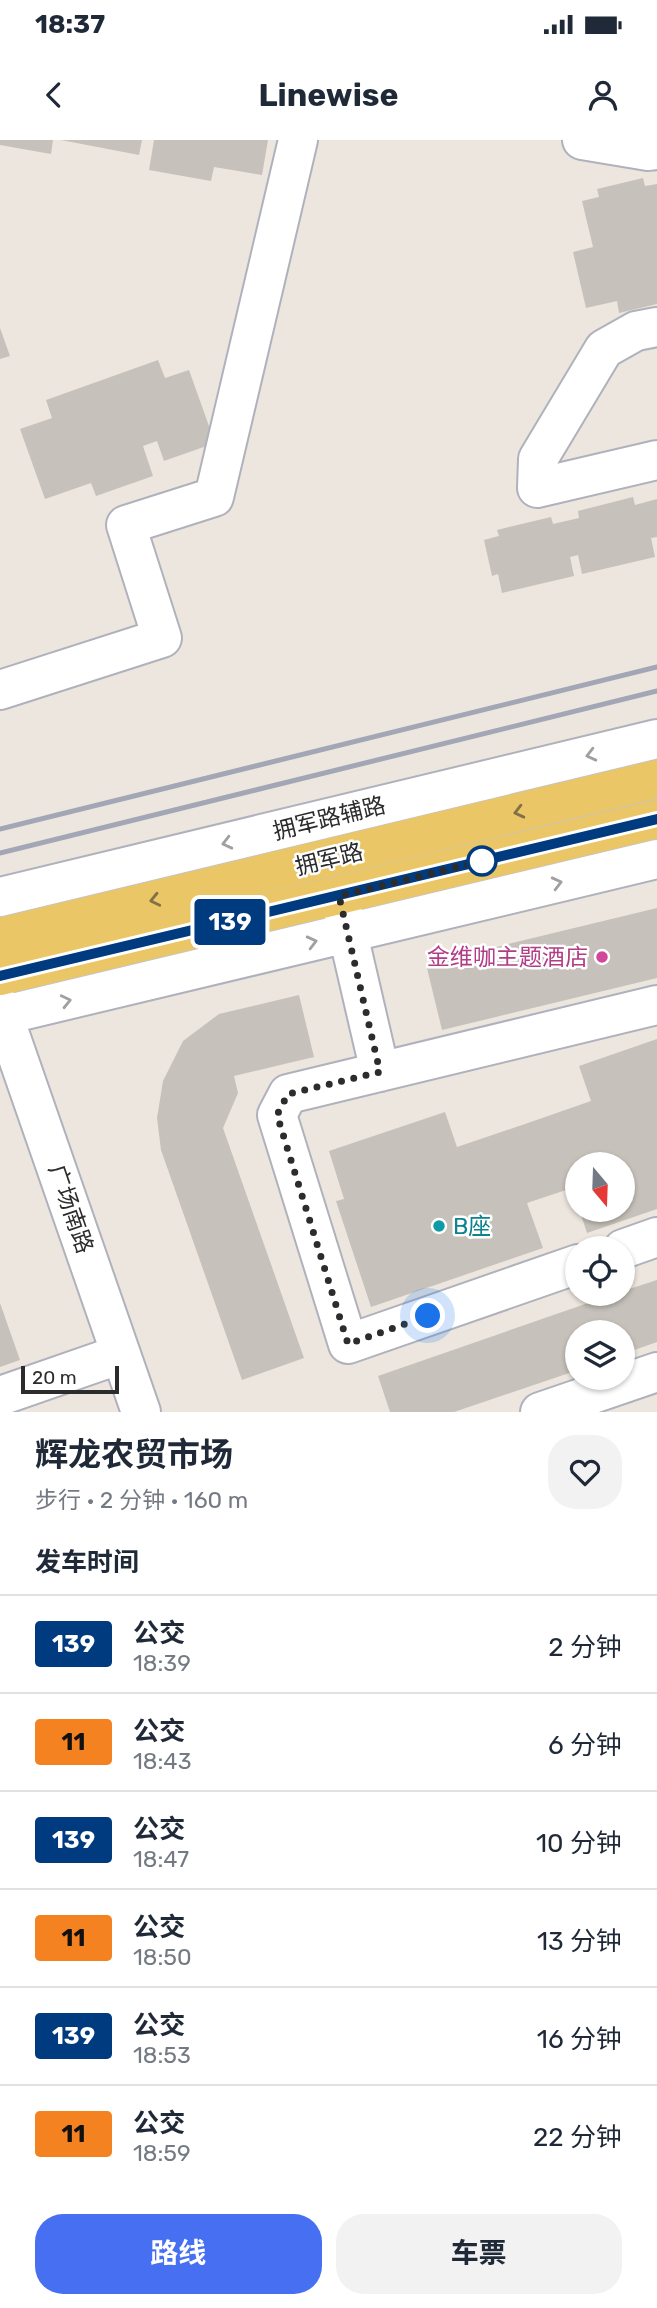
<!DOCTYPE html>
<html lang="zh">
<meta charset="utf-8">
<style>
:root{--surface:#fff;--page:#f2f2f3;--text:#1f2937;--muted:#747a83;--line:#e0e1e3;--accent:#476ff2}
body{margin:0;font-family:Rubik,"Noto Sans SC",sans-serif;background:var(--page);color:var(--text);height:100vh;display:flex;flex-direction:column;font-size:26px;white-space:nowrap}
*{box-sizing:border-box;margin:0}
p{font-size:23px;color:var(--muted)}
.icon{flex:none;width:38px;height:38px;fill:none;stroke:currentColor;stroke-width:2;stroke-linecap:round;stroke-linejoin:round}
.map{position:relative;height:1272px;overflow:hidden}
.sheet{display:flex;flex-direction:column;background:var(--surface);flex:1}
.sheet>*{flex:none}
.badge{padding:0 14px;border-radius:5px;font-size:24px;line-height:46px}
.needle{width:46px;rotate:161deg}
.controls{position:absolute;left:565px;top:1012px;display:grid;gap:14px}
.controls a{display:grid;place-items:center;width:70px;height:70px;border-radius:50%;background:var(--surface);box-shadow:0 2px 5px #0004;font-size:35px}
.scale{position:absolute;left:21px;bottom:18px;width:98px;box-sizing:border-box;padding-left:7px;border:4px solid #2c2c2c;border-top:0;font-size:19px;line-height:24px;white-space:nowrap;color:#2c2c2c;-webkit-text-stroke:5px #fff;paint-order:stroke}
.you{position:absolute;width:35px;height:35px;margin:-18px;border:5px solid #fff;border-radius:50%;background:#1a73e8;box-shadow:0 0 0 10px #1a73e833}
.map>.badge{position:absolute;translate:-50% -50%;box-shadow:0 0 0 4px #fff}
h2{padding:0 35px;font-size:26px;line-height:63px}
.round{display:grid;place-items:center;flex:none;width:74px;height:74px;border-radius:28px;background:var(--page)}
.summary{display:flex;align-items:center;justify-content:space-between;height:119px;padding:0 35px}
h1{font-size:33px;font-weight:700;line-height:52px}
.primary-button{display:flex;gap:14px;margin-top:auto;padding:14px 35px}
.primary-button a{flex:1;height:80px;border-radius:28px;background:var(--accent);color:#fff;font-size:28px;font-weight:700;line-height:80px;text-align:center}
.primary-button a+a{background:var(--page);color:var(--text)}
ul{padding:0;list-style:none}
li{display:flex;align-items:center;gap:21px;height:98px;padding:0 35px;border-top:2px solid var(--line)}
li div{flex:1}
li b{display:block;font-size:26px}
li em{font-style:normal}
li .badge{min-width:77px;font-weight:700;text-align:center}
.status{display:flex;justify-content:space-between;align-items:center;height:49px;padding:0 35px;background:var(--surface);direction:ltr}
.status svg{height:19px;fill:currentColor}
header{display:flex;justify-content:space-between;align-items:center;height:91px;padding:0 35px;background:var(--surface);font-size:32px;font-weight:700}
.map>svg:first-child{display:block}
.building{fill:#c6c1ba}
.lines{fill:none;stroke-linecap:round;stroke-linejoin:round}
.minor-casing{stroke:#afb2bc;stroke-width:42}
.major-casing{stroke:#c4c4c4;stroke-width:42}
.minor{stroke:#fff;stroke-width:38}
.major{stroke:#ebc666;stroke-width:38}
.rail{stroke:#a2a6b5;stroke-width:5}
.oneway{stroke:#a0a0a0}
.oneway2{stroke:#827146}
.line-casing{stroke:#fff;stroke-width:16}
.line{stroke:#003b80;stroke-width:10}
.walk{stroke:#2c2c2c;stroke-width:7;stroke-dasharray:0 12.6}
.stop-dot{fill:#fff;stroke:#003b80;stroke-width:3.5}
.hotel-dot{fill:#d1479c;stroke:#fff;stroke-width:2.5}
.culture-dot{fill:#0f9aa8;stroke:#fff;stroke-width:2.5}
.labels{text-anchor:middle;stroke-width:5;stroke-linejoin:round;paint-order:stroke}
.street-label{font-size:23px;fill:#2c2c2c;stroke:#fff}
.hotel-label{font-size:23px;fill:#b23c85;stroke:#fff;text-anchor:end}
.culture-label{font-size:23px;fill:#0d838f;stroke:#fff;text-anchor:start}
</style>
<div class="status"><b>18:37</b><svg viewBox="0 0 49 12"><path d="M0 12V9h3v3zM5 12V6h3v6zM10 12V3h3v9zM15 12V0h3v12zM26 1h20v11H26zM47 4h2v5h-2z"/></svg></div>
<header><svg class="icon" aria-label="back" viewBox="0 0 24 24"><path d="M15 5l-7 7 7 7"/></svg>Linewise<svg class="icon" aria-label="person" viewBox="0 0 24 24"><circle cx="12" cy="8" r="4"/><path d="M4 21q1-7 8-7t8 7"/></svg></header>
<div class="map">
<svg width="657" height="1272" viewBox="0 0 657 1272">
<rect width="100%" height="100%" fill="#ede6df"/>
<!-- building -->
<path class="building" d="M 0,0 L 53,0 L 51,14 L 0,5 Z
M 61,0 L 142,0 L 139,15 Z
M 154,0 L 268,0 L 262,35 L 214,27 L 211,41 L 149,30 Z
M 643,38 L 645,46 L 657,44 L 657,164 L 619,173 L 617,161 L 586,168 L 573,112 L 593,107 L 582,61 L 599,57 L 597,49 Z
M 0,188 L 10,216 L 0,219 Z
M 158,220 L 165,238 L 189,230 L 215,303 L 164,321 L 157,301 L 143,306 L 153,336 L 96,356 L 91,343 L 45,359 L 20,289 L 52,278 L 46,260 Z
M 633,357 L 635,365 L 657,359 L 657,397 L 651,398 L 655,417 L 582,434 L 578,415 L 570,417 L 574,436 L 502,453 L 498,434 L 492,436 L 484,400 L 499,396 L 497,390 L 551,377 L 553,384 L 579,378 L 578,371 Z
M 657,768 L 657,838 L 442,890 L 426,824 Z
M 299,855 L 314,917 L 234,936 L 238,953 L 223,988 L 304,1218 L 242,1240 L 161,1010 L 157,978 L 163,941 L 183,901 L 219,874 Z
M 657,899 L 657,1069 L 587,1093 L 579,1069 L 623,1069 L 623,1024 L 578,1024 L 578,1063 L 572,1048 L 527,1063 L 543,1108 L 371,1167 L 336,1061 L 344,1059 L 329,1011 L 445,972 L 457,1007 L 525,984 L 591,961 L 579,926 Z
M 657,1140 L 657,1202 L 623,1214 L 623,1192 L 578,1192 L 578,1230 L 454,1272 L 390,1272 L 378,1236 L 617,1153 L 623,1153 L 623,1151 Z
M 0,1163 L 20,1220 L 0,1227 Z"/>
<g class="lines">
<defs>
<path id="minor" d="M 582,0 L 648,11 L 657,10
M 657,187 L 636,191 L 604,209 L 538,319 L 537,348 L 657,320
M 0,550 L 162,498 L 126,385 L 214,357 L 298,0
M 0,757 L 657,599
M 342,768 L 380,932
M 0,866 L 141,1272
M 0,876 L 657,719
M 623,1109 L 657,1097
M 578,1124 L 348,1204 L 277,975 L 288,954 L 657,865
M 0,1256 L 121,1214
M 540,1272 L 657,1232"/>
<path id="major" d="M 0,797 L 657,639
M 0,836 L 657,679"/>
</defs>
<!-- minor casing -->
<use href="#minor" class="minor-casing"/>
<!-- major casing -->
<use href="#major" class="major-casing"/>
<!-- minor -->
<use href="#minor" class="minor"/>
<!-- major -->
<use href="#major" class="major"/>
<!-- rail -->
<path class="rail" d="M 0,689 L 657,527
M 0,713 L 657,551"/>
</g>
<!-- one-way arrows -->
<defs><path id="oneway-chevron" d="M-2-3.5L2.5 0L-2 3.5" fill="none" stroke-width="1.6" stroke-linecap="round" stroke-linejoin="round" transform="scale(1.75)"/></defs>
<g class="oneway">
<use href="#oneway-chevron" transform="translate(591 615) rotate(166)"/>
<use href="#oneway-chevron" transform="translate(227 703) rotate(166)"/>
<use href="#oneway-chevron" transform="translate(557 743) rotate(-14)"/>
<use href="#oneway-chevron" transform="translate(312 802) rotate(-14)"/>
<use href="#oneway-chevron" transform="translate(66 861) rotate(-13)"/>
</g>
<g class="oneway2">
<use href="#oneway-chevron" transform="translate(519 672) rotate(166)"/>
<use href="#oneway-chevron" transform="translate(155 760) rotate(167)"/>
</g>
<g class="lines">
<defs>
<path id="line" d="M 0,836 L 657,679"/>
</defs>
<!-- line casing -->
<use href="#line" class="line-casing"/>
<!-- line -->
<use href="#line" class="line"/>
<!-- walk -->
<path class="walk" d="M 428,1176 L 348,1204 L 277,975 L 288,954 L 380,932 L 339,756 L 482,721"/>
</g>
<!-- markers -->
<circle class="stop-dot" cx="482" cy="721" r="14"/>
<circle class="hotel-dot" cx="602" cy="817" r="7"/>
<circle class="culture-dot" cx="439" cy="1086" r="7"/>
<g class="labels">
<!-- street labels -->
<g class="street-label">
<text transform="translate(329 678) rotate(-14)" y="8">拥军路辅路</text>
<text transform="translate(329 719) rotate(-14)" y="8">拥军路</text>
<text transform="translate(71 1069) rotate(71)" y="8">广场南路</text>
</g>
<!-- hotel labels -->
<g class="hotel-label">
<text x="588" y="825">金维咖主题酒店</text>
</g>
<!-- culture labels -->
<g class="culture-label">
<text x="453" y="1094">B座</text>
</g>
</g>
</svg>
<div class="controls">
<a><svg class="needle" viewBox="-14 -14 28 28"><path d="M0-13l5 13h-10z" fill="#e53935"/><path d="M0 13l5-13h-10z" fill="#747a83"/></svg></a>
<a><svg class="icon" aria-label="locate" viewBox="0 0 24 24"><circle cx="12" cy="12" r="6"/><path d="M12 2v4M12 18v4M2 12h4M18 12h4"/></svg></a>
<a><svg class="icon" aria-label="layers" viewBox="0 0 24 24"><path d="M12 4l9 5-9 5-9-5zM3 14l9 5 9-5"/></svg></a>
</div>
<div class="scale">20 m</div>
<div class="you" style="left:428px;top:1176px"></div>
<b class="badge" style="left:230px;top:782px;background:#003b80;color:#fff">139</b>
</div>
<section class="sheet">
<div class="summary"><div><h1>辉龙农贸市场</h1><p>步行 · 2 分钟 · 160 m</p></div><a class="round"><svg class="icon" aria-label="heart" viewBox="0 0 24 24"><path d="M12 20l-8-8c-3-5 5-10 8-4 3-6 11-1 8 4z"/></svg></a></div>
<h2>发车时间</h2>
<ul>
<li><span class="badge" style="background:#003b80;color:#fff">139</span><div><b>公交</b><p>18:39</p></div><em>2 分钟</em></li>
<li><span class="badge" style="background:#f58220;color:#111">11</span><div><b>公交</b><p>18:43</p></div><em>6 分钟</em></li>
<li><span class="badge" style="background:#003b80;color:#fff">139</span><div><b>公交</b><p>18:47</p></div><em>10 分钟</em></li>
<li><span class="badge" style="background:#f58220;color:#111">11</span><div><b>公交</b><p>18:50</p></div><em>13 分钟</em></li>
<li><span class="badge" style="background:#003b80;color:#fff">139</span><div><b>公交</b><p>18:53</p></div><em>16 分钟</em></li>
<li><span class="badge" style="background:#f58220;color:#111">11</span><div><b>公交</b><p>18:59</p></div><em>22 分钟</em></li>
</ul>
<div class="primary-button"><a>路线</a><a>车票</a></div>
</section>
